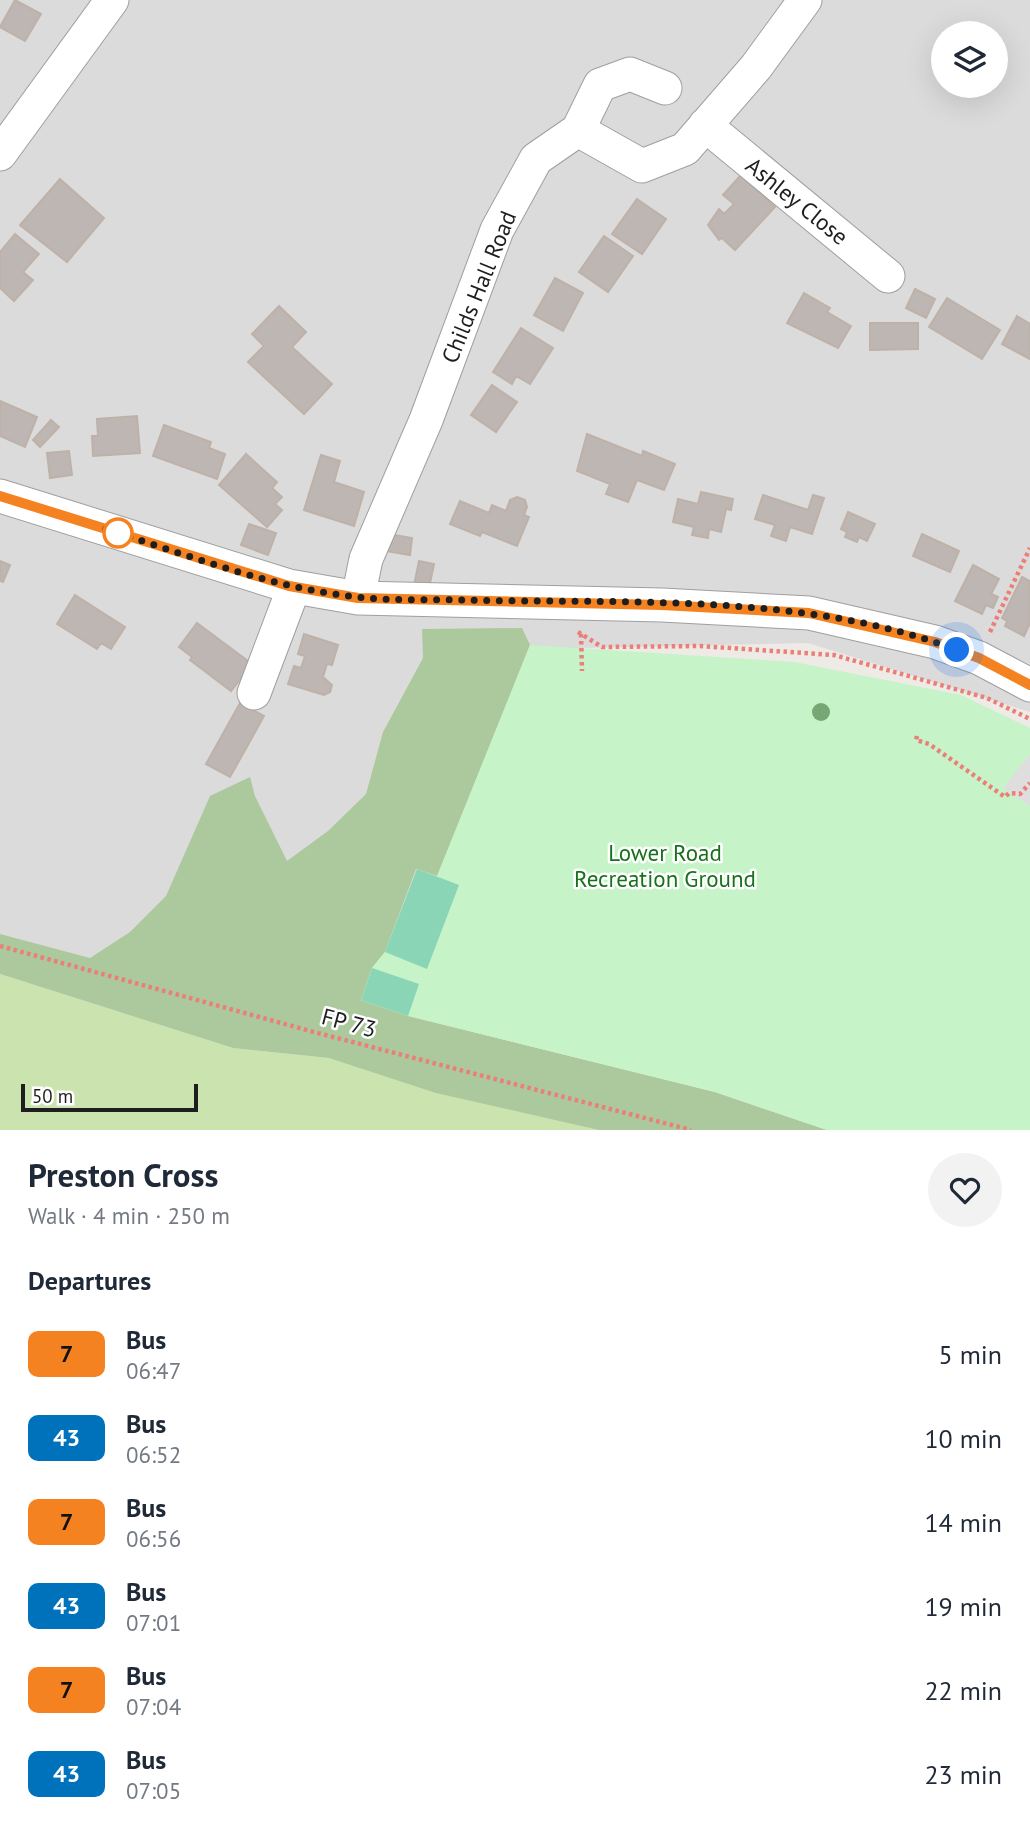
<!DOCTYPE html>
<meta charset="utf-8">
<style>
:root{--surface:#fff;--page:#f2f2f3;--text:#1f2937;--muted:#747a83}
body{margin:0;font-family:"PT Sans",sans-serif;background:var(--page);color:var(--text);height:100vh;display:flex;flex-direction:column;font-size:26px;white-space:nowrap}
*{box-sizing:border-box;margin:0}
p{font-size:23px;color:var(--muted)}
.icon{flex:none;width:38px;height:38px;fill:none;stroke:currentColor;stroke-width:2;stroke-linecap:round;stroke-linejoin:round}
.map{position:relative;height:1130px;overflow:hidden}
.panel{display:flex;flex-direction:column;background:var(--surface);flex:1}
.panel>*{flex:none}
.badge{padding:0 14px;border-radius:10px;font-size:24px;line-height:46px}
.buttons{position:absolute;left:931px;top:21px;display:grid;gap:14px}
.buttons a{display:grid;place-items:center;width:77px;height:77px;border-radius:50%;background:var(--surface);box-shadow:0 7px 28px #0002;font-size:35px}
.scale{position:absolute;left:21px;bottom:18px;width:177px;box-sizing:border-box;padding-left:7px;border:4px solid #1e1e1e;border-top:0;font-size:19px;line-height:24px;white-space:nowrap;color:#1e1e1e;-webkit-text-stroke:5px #fff;paint-order:stroke}
.you{position:absolute;width:35px;height:35px;margin:-18px;border:5px solid #fff;border-radius:50%;background:#1a73e8;box-shadow:0 0 0 10px #1a73e833}
.map>.badge{position:absolute;translate:-50% -50%;box-shadow:0 0 0 4px #fff}
h2{padding:0 28px;font-size:26px;line-height:63px}
.round{display:grid;place-items:center;flex:none;width:74px;height:74px;border-radius:37px;background:var(--page)}
.headline{display:flex;align-items:center;justify-content:space-between;height:119px;padding:0 28px}
h1{font-size:33px;font-weight:600;line-height:52px}
ul{padding:0;list-style:none}
li{display:flex;align-items:center;gap:21px;height:84px;padding:0 28px}
li div{flex:1}
li b{display:block;font-size:26px}
li em{font-style:normal}
li .badge{min-width:77px;font-weight:700;text-align:center}
.map>svg:first-child{display:block}
.residential{fill:#dcdbdb;fill-rule:evenodd}
.grass{fill:#cbe3af}
.forest{fill:#acc99d}
.park{fill:#c6f3c8}
.pitch{fill:#8ad5b5}
.parking{fill:#dedede}
.building{fill:#beb6b2;stroke:#beb1a8;stroke-width:2}
.lines{fill:none;stroke-linecap:round;stroke-linejoin:round}
.minor-casing{stroke:#9f9f9f;stroke-width:35}
.path{stroke:#eb7f78;stroke-width:4.5;stroke-dasharray:3.5 3.5;stroke-linecap:butt}
.minor{stroke:#fff;stroke-width:33}
.tree{fill:#78a776}
.line-casing{stroke:#fff;stroke-width:16}
.line{stroke:#f58220;stroke-width:10}
.walk{stroke:#1e1e1e;stroke-width:7;stroke-dasharray:0 12.6}
.stop-dot{fill:#fff;stroke:#f58220;stroke-width:3.5}
.labels{text-anchor:middle;stroke-width:5;stroke-linejoin:round;paint-order:stroke}
.street-label{font-size:23px;fill:#1e1e1e;stroke:#fff}
.park-label{font-size:23px;fill:#17711b;stroke:#fff}
</style>
<div class="map">
<svg width="1030" height="1130" viewBox="0 0 1030 1130">
<rect width="100%" height="100%" fill="#eeeae5"/>
<!-- residential -->
<path class="residential" d="M 0,0 L 1030,0 L 1030,712 L 808,643 L 581,648 L 385,952 L 0,974 ZM 943,33 L 996,33 L 996,86 L 943,86 Z"/>
<!-- grass -->
<path class="grass" d="M 0,974 L 233,1048 L 329,1058 L 361,1000 L 827,1130 L 0,1130 Z"/>
<!-- forest -->
<path class="forest" d="M 522,628 L 530,645 L 437,877 L 416,869 L 385,952 L 372,968 L 361,1000 L 408,1016 L 715,1092 L 827,1130 L 599,1130 L 436,1093 L 329,1058 L 233,1048 L 0,974 L 0,934 L 90,958 L 130,932 L 166,896 L 210,796 L 250,777 L 255,796 L 287,861 L 328,831 L 366,794 L 383,732 L 423,658 L 422,629 Z"/>
<!-- park -->
<path class="park" d="M 530,645 L 794,662 L 961,695 L 1030,728 L 1030,754 L 1004,788 L 1030,806 L 1030,1130 L 827,1130 L 715,1092 L 408,1016 L 361,1000 L 372,968 L 385,952 L 417,869 L 437,876 Z"/>
<!-- pitch -->
<path class="pitch" d="M 417,869 L 459,885 L 427,969 L 385,952 Z
M 372,968 L 419,984 L 408,1016 L 361,1000 Z"/>
<!-- parking -->
<path class="parking" d="M 1030,754 L 1030,806 L 1003,788 Z"/>
<!-- building -->
<path class="building" d="M 15,0 L 41,14 L 25,41 L 0,27 Z
M 741,175 L 775,207 L 735,250 L 722,238 L 719,240 L 708,225 L 719,209 L 724,214 L 734,204 L 723,195 Z
M 60,179 L 104,218 L 67,262 L 20,225 Z
M 637,199 L 666,219 L 642,254 L 612,234 Z
M 15,234 L 39,254 L 23,272 L 33,280 L 14,301 L 0,288 L 0,252 Z
M 604,236 L 633,256 L 608,292 L 579,272 Z
M 555,278 L 583,293 L 563,331 L 534,315 Z
M 915,289 L 935,299 L 926,318 L 906,308 Z
M 804,293 L 830,308 L 827,312 L 851,326 L 838,348 L 787,323 Z
M 947,298 L 1000,330 L 982,359 L 929,327 Z
M 279,306 L 306,332 L 292,347 L 332,384 L 304,414 L 248,362 L 264,346 L 252,334 Z
M 1017,316 L 1030,324 L 1030,359 L 1002,344 Z
M 870,323 L 918,323 L 918,349 L 870,350 Z
M 521,328 L 553,348 L 530,384 L 516,376 L 512,384 L 493,372 Z
M 492,385 L 517,402 L 496,432 L 471,415 Z
M 0,401 L 37,417 L 25,447 L 0,436 Z
M 137,416 L 140,453 L 93,456 L 92,436 L 98,436 L 97,419 Z
M 51,420 L 59,427 L 40,447 L 33,440 Z
M 164,425 L 211,442 L 209,448 L 225,454 L 217,479 L 153,456 Z
M 587,434 L 642,456 L 643,451 L 675,464 L 664,490 L 637,480 L 628,502 L 606,494 L 610,484 L 577,471 Z
M 69,451 L 72,475 L 50,478 L 47,453 Z
M 246,454 L 277,482 L 272,488 L 282,497 L 275,504 L 282,510 L 267,527 L 219,485 Z
M 321,455 L 340,461 L 334,482 L 364,492 L 354,526 L 304,510 Z
M 701,492 L 733,499 L 731,510 L 726,509 L 721,532 L 709,529 L 708,538 L 692,535 L 694,527 L 673,522 L 678,499 L 698,504 Z
M 763,495 L 808,510 L 813,495 L 824,498 L 812,534 L 790,527 L 786,541 L 771,536 L 775,525 L 755,519 Z
M 517,497 L 525,500 L 527,507 L 524,515 L 529,517 L 517,546 L 482,532 L 480,536 L 450,524 L 460,501 L 489,513 L 492,505 L 506,511 L 510,500 Z
M 848,512 L 875,524 L 867,541 L 859,537 L 857,542 L 845,537 L 847,532 L 841,529 Z
M 249,524 L 276,533 L 268,555 L 241,545 Z
M 383,533 L 412,538 L 410,555 L 380,550 Z
M 922,534 L 959,551 L 950,572 L 913,556 Z
M 0,561 L 10,565 L 3,582 L 0,581 Z
M 419,561 L 434,564 L 429,588 L 414,585 Z
M 973,565 L 999,579 L 991,594 L 998,597 L 993,608 L 986,605 L 982,614 L 955,601 Z
M 1022,577 L 1030,581 L 1030,623 L 1024,636 L 1005,626 L 1007,621 L 1002,618 Z
M 75,595 L 125,627 L 111,649 L 101,643 L 97,649 L 57,624 Z
M 197,623 L 252,664 L 231,691 L 190,660 L 192,657 L 179,647 Z
M 304,634 L 338,645 L 332,665 L 327,664 L 323,677 L 332,685 L 330,692 L 324,695 L 288,684 L 294,666 L 301,668 L 305,656 L 298,654 Z
M 240,703 L 264,716 L 230,777 L 206,764 Z"/>
<g class="lines">
<defs>
<path id="minor" d="M 705,125 L 888,276
M 578,130 L 600,85 L 630,74 L 665,88
M 0,154 L 112,0
M 0,496 L 289,586 L 358,598 L 662,605 L 809,613 L 935,642 L 979,658 L 1030,685
M 358,598 L 366,559 L 426,420 L 497,230 L 536,159 L 578,130 L 642,166 L 685,149 L 756,67 L 805,0
M 254,693 L 294,587"/>
</defs>
<!-- minor casing -->
<use href="#minor" class="minor-casing"/>
<!-- path -->
<path class="path" d="M 578,632 L 602,647 L 700,646 L 834,655 L 987,698 L 1030,719
M 990,632 L 1030,548
M 581,634 L 582,671
M 917,736 L 916,740 L 929,744 L 1005,797 L 1009,793 L 1020,794 L 1030,783
M 0,946 L 314,1032 L 691,1130"/>
<!-- minor -->
<use href="#minor" class="minor"/>
</g>
<!-- trees -->
<circle class="tree" cx="821" cy="712" r="9"/>
<g class="lines">
<defs>
<path id="line" d="M 0,496 L 289,586 L 358,598 L 662,605 L 809,613 L 935,642 L 979,658 L 1030,685"/>
</defs>
<!-- line casing -->
<use href="#line" class="line-casing"/>
<!-- line -->
<use href="#line" class="line"/>
<!-- walk -->
<path class="walk" d="M 118,533 L 106,529 C 188,555 271,588 357,597 C 392,601 428,599 463,600 C 624,604 805,592 957,650"/>
</g>
<!-- markers -->
<circle class="stop-dot" cx="118" cy="533" r="14"/>
<g class="labels">
<!-- street labels -->
<g class="street-label">
<text transform="translate(797 201) rotate(39)" y="8">Ashley Close</text>
<text transform="translate(479 287) rotate(-68)" y="8">Childs Hall Road</text>
<text transform="translate(349 1023) rotate(15)" y="8">FP 73</text>
</g>
<!-- park labels -->
<g class="park-label">
<text x="665" y="861">Lower Road<tspan x="665" dy="26">Recreation Ground</tspan></text>
</g>
</g>
</svg>
<div class="buttons">
<a><svg class="icon" aria-label="layers" viewBox="0 0 24 24"><path d="M12 4l9 5-9 5-9-5zM3 14l9 5 9-5"/></svg></a>
</div>
<div class="scale">50 m</div>
<div class="you" style="left:957px;top:650px"></div>
</div>
<section class="panel">
<div class="headline"><div><h1>Preston Cross</h1><p>Walk · 4 min · 250 m</p></div><a class="round"><svg class="icon" aria-label="heart" viewBox="0 0 24 24"><path d="M12 20l-8-8c-3-5 5-10 8-4 3-6 11-1 8 4z"/></svg></a></div>
<h2>Departures</h2>
<ul>
<li><span class="badge" style="background:#f58220;color:#111">7</span><div><b>Bus</b><p>06:47</p></div><em>5 min</em></li>
<li><span class="badge" style="background:#0072bc;color:#fff">43</span><div><b>Bus</b><p>06:52</p></div><em>10 min</em></li>
<li><span class="badge" style="background:#f58220;color:#111">7</span><div><b>Bus</b><p>06:56</p></div><em>14 min</em></li>
<li><span class="badge" style="background:#0072bc;color:#fff">43</span><div><b>Bus</b><p>07:01</p></div><em>19 min</em></li>
<li><span class="badge" style="background:#f58220;color:#111">7</span><div><b>Bus</b><p>07:04</p></div><em>22 min</em></li>
<li><span class="badge" style="background:#0072bc;color:#fff">43</span><div><b>Bus</b><p>07:05</p></div><em>23 min</em></li>
</ul>
</section>
